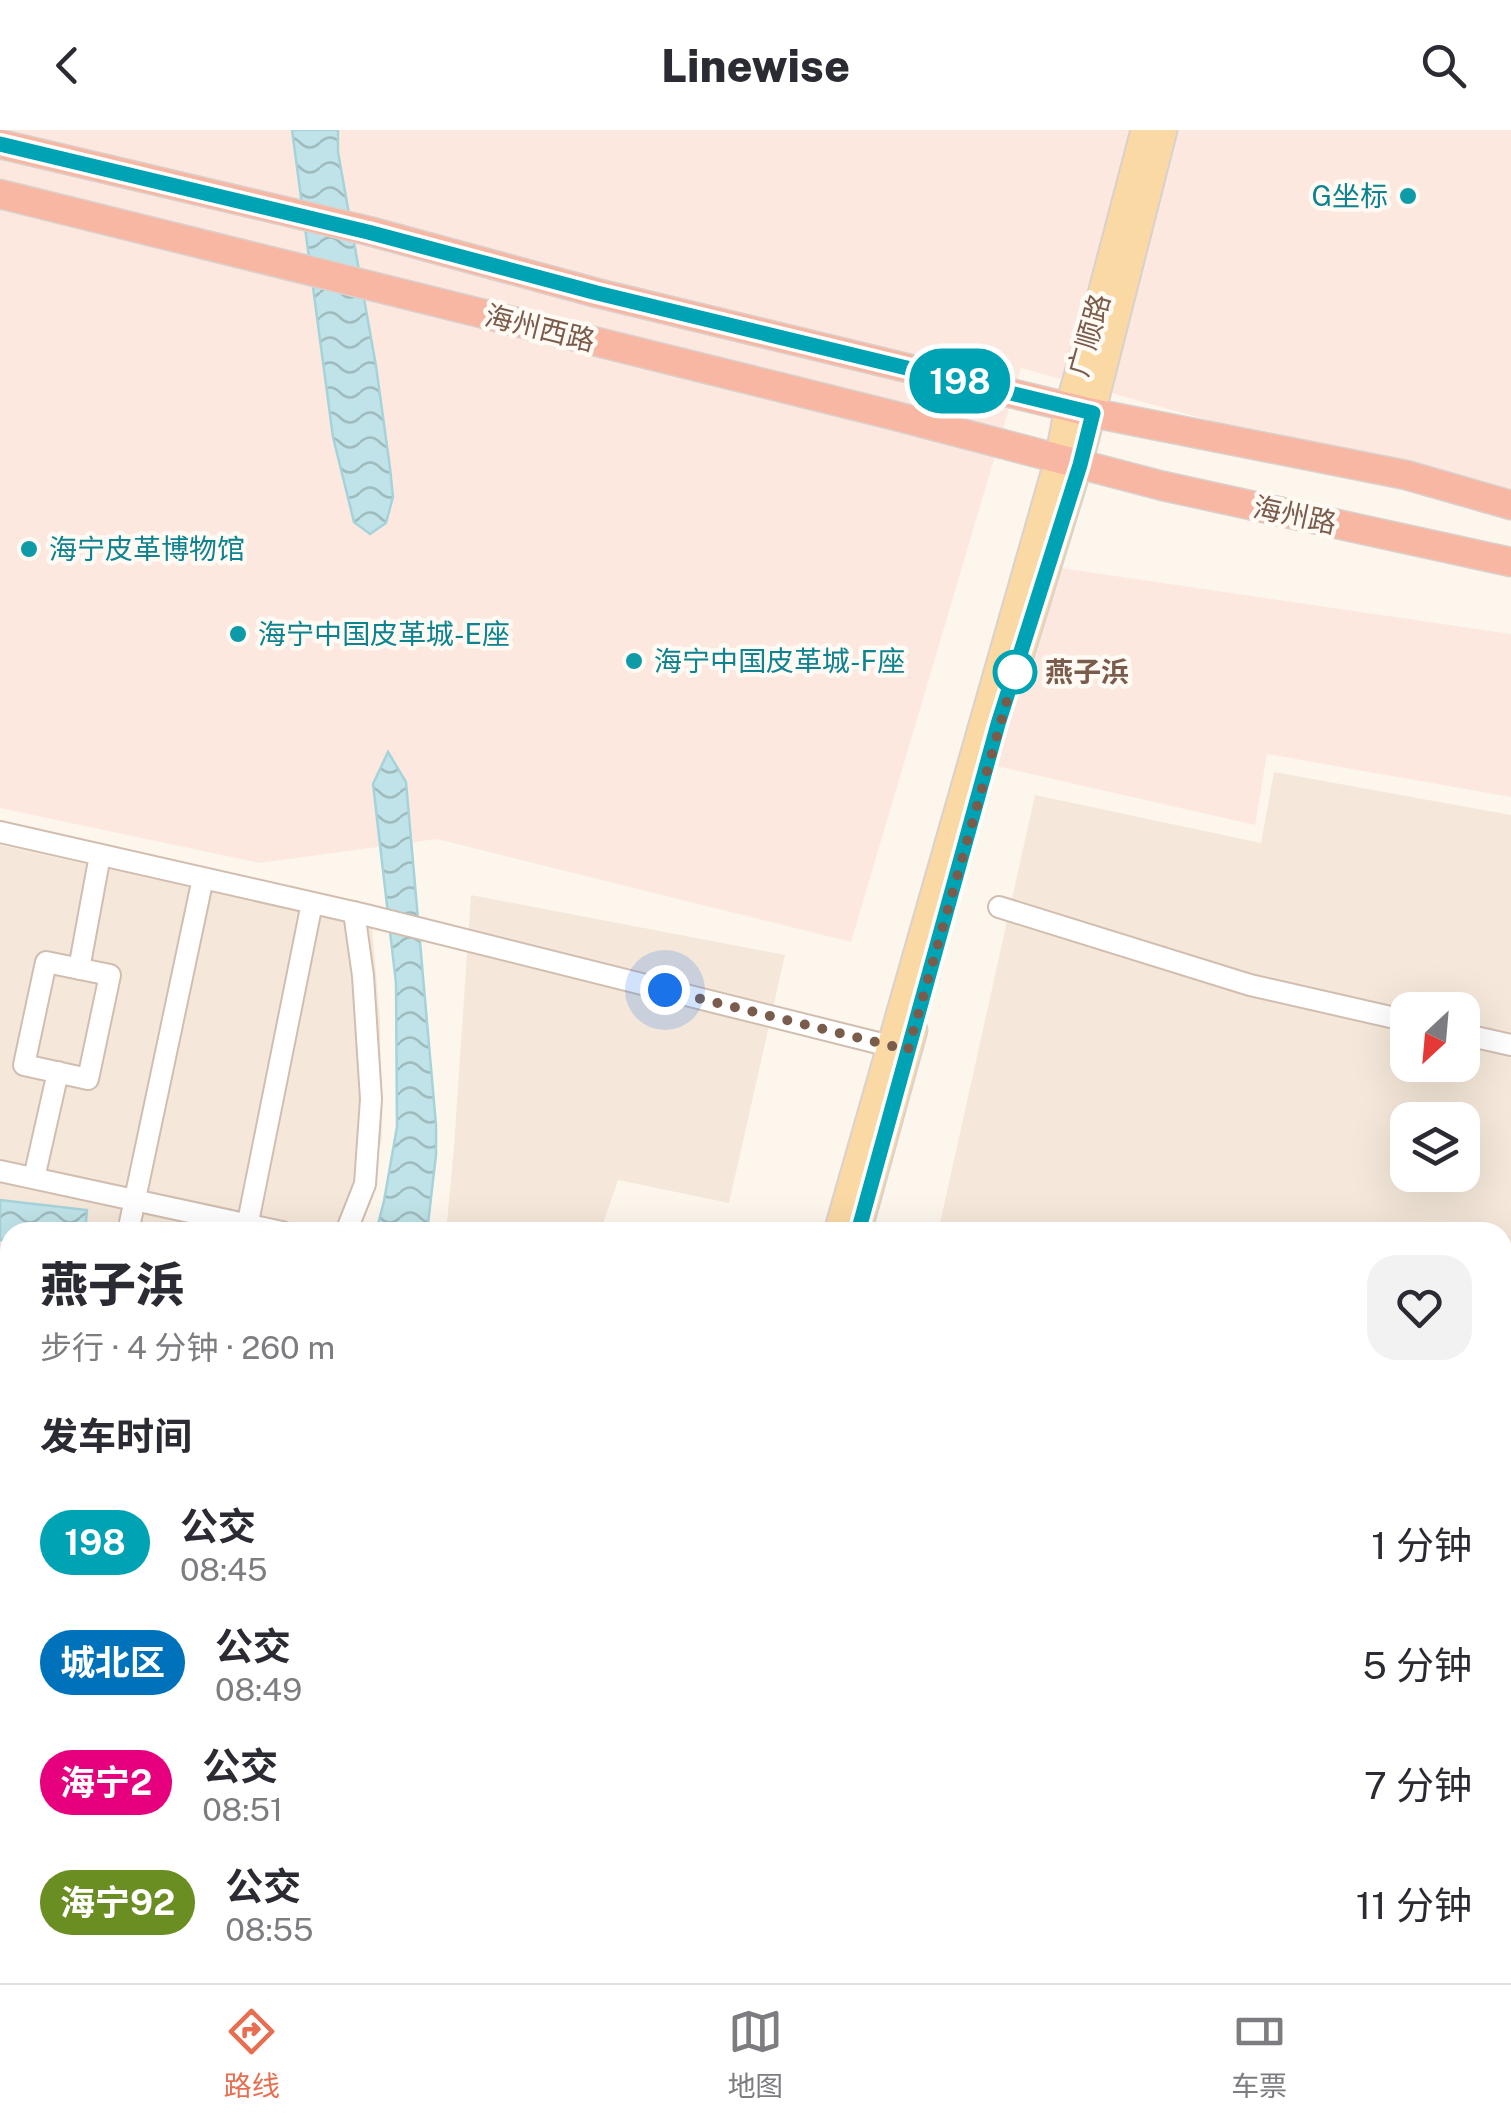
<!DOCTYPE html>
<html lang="zh">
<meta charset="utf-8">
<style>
:root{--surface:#fff;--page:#f2f2f3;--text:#2b2b33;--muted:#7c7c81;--line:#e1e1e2;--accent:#e76f51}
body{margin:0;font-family:"Public Sans","Noto Sans SC",sans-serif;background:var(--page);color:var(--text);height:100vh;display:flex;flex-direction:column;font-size:38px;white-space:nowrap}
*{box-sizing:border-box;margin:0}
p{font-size:32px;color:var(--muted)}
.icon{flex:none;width:55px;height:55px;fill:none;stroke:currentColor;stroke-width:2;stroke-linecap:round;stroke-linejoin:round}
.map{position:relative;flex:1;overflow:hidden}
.details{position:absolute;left:0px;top:1092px;width:1512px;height:762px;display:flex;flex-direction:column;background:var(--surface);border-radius:30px 30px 0 0;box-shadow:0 10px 40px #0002}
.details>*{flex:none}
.badge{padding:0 20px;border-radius:32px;font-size:35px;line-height:65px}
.needle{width:65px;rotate:206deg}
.buttons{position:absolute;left:1390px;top:862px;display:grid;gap:20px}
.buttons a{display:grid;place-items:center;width:90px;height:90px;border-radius:20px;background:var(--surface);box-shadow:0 10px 40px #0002;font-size:50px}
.you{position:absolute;width:50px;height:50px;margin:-25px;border:8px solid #fff;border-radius:50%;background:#1a73e8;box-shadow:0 0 0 15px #1a73e833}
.map>.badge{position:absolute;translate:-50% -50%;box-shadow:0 0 0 5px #fff}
h2{padding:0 40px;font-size:38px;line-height:90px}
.round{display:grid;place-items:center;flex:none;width:105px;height:105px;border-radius:30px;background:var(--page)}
.head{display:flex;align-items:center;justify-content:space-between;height:170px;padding:0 40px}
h1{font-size:48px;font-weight:800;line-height:75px}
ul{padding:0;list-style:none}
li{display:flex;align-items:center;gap:30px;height:120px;padding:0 40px}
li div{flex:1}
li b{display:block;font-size:38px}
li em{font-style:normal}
li .badge{min-width:110px;font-weight:700;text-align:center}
header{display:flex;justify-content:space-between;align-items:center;height:130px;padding:0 40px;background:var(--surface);font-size:45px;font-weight:800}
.menu{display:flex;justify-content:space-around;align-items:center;height:140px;border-top:2px solid var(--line);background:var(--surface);font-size:28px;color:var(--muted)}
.menu a{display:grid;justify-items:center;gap:5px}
.menu .current{color:var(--accent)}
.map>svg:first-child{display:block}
.residential{fill:#f5e8da;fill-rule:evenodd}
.commercial{fill:#fde8e0}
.water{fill:url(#water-waves);stroke:#a5d3da;stroke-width:2.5}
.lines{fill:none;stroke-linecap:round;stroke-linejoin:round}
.river{stroke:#bfe3e8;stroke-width:30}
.minor-casing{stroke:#d1beb0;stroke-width:24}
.major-casing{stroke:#dad1cd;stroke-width:29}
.highway-casing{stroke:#dad1cd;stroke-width:31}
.minor{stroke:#fff;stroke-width:20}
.major{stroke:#fbd9a5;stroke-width:25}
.highway{stroke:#f7b7a3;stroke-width:28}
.line-casing{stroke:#fff;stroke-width:22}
.line{stroke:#00a3b4;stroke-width:15}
.walk{stroke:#7a5c4d;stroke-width:10;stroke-dasharray:0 18}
.culture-dot{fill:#0f9aa8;stroke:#fffaf3;stroke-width:4}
.stop-dot{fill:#fff;stroke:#00a3b4;stroke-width:5}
.labels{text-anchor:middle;stroke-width:9;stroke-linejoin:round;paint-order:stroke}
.culture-label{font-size:28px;fill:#0d838f;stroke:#fffaf3;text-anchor:start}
.street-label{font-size:28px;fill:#7a5c4d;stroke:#fffaf3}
.stop-label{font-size:28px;font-weight:bold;fill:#7a5c4d;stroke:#fffaf3;text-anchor:start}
</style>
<header><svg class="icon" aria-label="back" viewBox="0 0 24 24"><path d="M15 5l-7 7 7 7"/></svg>Linewise<svg class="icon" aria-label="search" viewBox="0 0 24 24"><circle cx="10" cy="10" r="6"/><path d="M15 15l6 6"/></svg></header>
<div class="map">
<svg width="1511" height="1853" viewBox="0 0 1511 1853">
<defs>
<pattern id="water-waves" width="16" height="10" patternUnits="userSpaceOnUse" patternTransform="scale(2.5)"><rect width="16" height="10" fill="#bfe3e8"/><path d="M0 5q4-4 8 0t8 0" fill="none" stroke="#a0bbbe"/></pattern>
</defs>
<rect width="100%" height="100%" fill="#fdf6ec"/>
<!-- residential -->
<path class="residential" d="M 1274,642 L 1511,685 L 1511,1340 L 1502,1338 L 1502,1102 L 938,1102 L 1035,665 L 1261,713 ZM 1408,880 L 1462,880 L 1462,935 L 1408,935 ZM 1408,990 L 1462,990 L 1462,1045 L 1408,1045 Z
M 0,715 L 372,797 L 380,890 L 382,1009 L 354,1102 L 10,1102 L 10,1415 L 0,1419 Z
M 471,765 L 785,825 L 729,1073 L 618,1050 L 600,1102 L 446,1102 L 454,1017 Z
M 1502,1383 L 1511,1385 L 1511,1735 L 1502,1734 Z
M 0,1720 L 10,1722 L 10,1845 L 577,1845 L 575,1853 L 0,1853 Z"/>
<!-- commercial -->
<path class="commercial" d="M 0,0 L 1511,0 L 1511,372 L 1406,345 L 1021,238 L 851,812 L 437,709 L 259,733 L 0,678 Z
M 1061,438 L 1511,504 L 1511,667 L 1267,624 L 1255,695 L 992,635 Z"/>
<!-- water -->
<path class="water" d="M 292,0 L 338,0 L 338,22 L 376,236 L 390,338 L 393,367 L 386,393 L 370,404 L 354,392 L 333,307 Z
M 388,622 L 406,652 L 436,995 L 436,1025 L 427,1102 L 376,1102 L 384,1071 L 397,997 L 396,853 L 373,654 Z
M 0,1070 L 87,1080 L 85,1102 L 10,1102 L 10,1111 L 0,1110 Z"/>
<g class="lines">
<!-- river -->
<path class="river" d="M 1502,1362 L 1511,1364
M 0,1564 L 10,1566
M 1136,1845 L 1184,1853
M 933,1853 L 936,1845"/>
<defs>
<path id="minor" d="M 0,702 L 366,785 L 902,919
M 999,777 L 1250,855 L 1408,891
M 46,832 L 110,845 L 88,949 L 24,935 Z
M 79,839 L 100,725
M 1462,904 L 1511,915
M 0,1041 L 282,1102
M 34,1048 L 58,942
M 128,1102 L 203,748
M 246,1102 L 312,773
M 346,1102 L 365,1054 L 371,969 L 363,846 L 354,782
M 0,1177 L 7,1143
M 0,1296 L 10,1298
M 0,1352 L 10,1354
M 0,1394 L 10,1395
M 0,1663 L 10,1664
M 1502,1749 L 1511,1750
M 844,1845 L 871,1853"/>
<path id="major" d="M 1016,539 L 1079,335 L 1164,0
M 837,1102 L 1058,329 L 1068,277 L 1096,183 L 1144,0
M 858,1102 L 914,900
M 627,1853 L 630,1845
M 653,1853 L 655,1845"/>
<path id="highway" d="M 0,14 L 369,101 L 597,163 L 1093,283 L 1406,345 L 1511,375
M 0,64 L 892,285 L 1163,356 L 1511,432"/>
</defs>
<!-- minor casing -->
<use href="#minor" class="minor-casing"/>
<!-- major casing -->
<use href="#major" class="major-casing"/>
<!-- highway casing -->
<use href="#highway" class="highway-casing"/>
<!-- minor -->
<use href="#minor" class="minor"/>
<!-- major -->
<use href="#major" class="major"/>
<!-- highway -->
<use href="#highway" class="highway"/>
</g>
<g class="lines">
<defs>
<path id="line" d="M 0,14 L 368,102 L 597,163 L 1093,283 L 1080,335 L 998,594 L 858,1102"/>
</defs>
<!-- line casing -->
<use href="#line" class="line-casing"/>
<!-- line -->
<use href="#line" class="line"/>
<!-- walk -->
<path class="walk" d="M 665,860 L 908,920 L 1015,542"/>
</g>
<!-- markers -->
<g class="culture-dot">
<circle cx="1408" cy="66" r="10"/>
<circle cx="29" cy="419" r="10"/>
<circle cx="238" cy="504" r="10"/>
<circle cx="634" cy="531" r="10"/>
</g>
<circle class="stop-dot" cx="1015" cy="542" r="20"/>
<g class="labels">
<!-- culture labels -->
<g class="culture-label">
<text x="1388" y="76" text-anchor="end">G坐标</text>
<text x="49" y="429">海宁皮革博物馆</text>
<text x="258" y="514">海宁中国皮革城-E座</text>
<text x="654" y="541">海宁中国皮革城-F座</text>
</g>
<!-- street labels -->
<g class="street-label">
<text transform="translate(540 198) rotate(14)" y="10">海州西路</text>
<text transform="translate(1089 205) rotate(-74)" y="10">广顺路</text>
<text transform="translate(1295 385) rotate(12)" y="10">海州路</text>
</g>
<!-- stop labels -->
<g class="stop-label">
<text x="1045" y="552">燕子浜</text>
</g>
</g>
</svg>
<div class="buttons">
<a><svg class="needle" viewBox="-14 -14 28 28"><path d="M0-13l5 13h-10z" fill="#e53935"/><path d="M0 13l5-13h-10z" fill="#7c7c81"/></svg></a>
<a><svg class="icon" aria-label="layers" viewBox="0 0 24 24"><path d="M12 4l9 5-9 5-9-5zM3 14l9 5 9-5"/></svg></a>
</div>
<div class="you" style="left:665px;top:860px"></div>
<b class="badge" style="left:960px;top:251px;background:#00a3b4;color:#fff">198</b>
<section class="details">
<div class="head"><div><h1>燕子浜</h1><p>步行 · 4 分钟 · 260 m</p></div><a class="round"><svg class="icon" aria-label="heart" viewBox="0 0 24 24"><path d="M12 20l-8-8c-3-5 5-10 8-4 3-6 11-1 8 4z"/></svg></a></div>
<h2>发车时间</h2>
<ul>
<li><span class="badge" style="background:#00a3b4;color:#fff">198</span><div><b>公交</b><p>08:45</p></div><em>1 分钟</em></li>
<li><span class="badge" style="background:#0072bc;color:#fff">城北区</span><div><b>公交</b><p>08:49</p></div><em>5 分钟</em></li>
<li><span class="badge" style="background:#e6007e;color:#fff">海宁2</span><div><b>公交</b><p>08:51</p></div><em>7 分钟</em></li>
<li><span class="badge" style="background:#6b8e23;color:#fff">海宁92</span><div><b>公交</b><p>08:55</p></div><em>11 分钟</em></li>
</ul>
</section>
</div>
<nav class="menu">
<a class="current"><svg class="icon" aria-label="directions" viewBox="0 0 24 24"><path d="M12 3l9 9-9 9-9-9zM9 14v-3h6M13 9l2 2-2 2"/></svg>路线</a>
<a><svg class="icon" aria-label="map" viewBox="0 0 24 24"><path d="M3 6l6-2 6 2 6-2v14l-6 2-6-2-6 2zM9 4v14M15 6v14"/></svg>地图</a>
<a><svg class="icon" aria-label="tickets" viewBox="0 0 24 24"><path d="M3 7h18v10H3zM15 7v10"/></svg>车票</a>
</nav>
